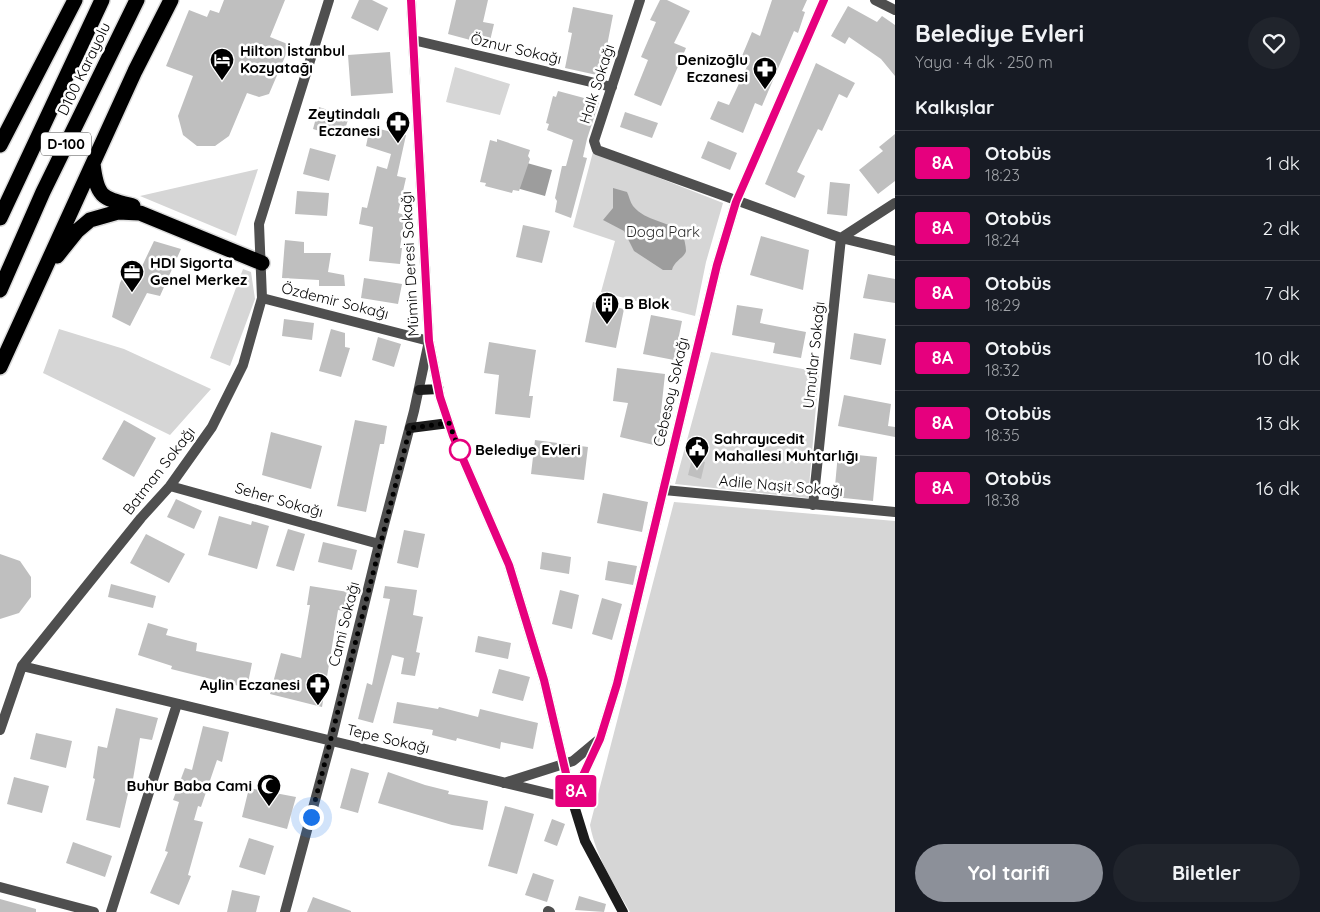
<!DOCTYPE html>
<html lang="tr">
<meta charset="utf-8">
<style>
:root{--surface:#171b24;--page:#20242c;--text:#f1f3f6;--muted:#9ea1a6;--line:#363941;--accent:#8c9099}
body{margin:0;font-family:Quicksand,sans-serif;background:var(--page);color:var(--text);height:100vh;display:flex;flex-direction:column;font-size:19px;white-space:nowrap}
*{box-sizing:border-box;margin:0}
p{font-size:16px;color:var(--muted)}
.icon{flex:none;width:28px;height:28px;fill:none;stroke:currentColor;stroke-width:2;stroke-linecap:round;stroke-linejoin:round}
.map{position:relative;flex:1;overflow:hidden}
.side{display:flex;flex-direction:column;background:var(--surface);width:425px}
.side>*{flex:none}
.badge{padding:0 10px;border-radius:4px;font-size:18px;line-height:32px}
.you{position:absolute;width:25px;height:25px;margin:-12px;border:4px solid #fff;border-radius:50%;background:#1a73e8;box-shadow:0 0 0 8px #1a73e833}
.map>.badge{position:absolute;translate:-50% -50%;box-shadow:0 0 0 2px #fff}
h2{padding:0 20px;font-size:19px;line-height:45px}
.round{display:grid;place-items:center;flex:none;width:52px;height:52px;border-radius:26px;background:var(--page)}
.head{display:flex;align-items:center;justify-content:space-between;height:85px;padding:0 20px}
h1{font-size:24px;font-weight:700;line-height:38px}
.action{display:flex;gap:10px;margin-top:auto;padding:10px 20px}
.action a{flex:1;height:58px;border-radius:30px;background:var(--accent);color:#fff;font-size:20px;font-weight:700;line-height:58px;text-align:center}
.action a+a{background:var(--page);color:var(--text)}
ul{padding:0;list-style:none}
li{display:flex;align-items:center;gap:15px;height:65px;padding:0 20px;border-top:1px solid var(--line)}
li div{flex:1}
li b{display:block;font-size:19px}
li em{font-style:normal}
li .badge{min-width:55px;font-weight:700;text-align:center}
main{display:flex;flex:1;min-height:0}
.map>svg:first-child{display:block}
.green{fill:#d6d6d6}
.water{fill:#9d9d9d}
.building{fill:#bfbfbf}
.lines{fill:none;stroke-linecap:round;stroke-linejoin:round}
.highway-casing{stroke:#dbdbdb;stroke-width:18}
.street{stroke:#4f4f4f;stroke-width:10}
.secondary{stroke:#1c1c1c;stroke-width:10}
.highway{stroke:#000;stroke-width:15}
.line-casing{stroke:#fff;stroke-width:11}
.line{stroke:#e6007e;stroke-width:8}
.walk{stroke:#000;stroke-width:5;stroke-dasharray:0 9}
.stop-dot{fill:#fff;stroke:#e6007e;stroke-width:2.5}
.labels{text-anchor:middle;stroke-width:5;stroke-linejoin:round;paint-order:stroke}
.shield{fill:#fff;stroke:#4c4c4c;stroke-width:1}
.shield-label{font-size:14px;font-weight:bold;fill:#000}
.street-label{font-size:15px;fill:#000;stroke:#fff}
.poi-label{font-size:15px;font-weight:bold;fill:#000;stroke:#fff;text-anchor:start}
.park-label{font-size:15px;fill:#2d2d2d;stroke:#fff}
.stop-label{font-size:15px;font-weight:bold;fill:#000;stroke:#fff;text-anchor:start}
</style>
<main>
<div class="map">
<svg width="895" height="912" viewBox="0 0 895 912">
<rect width="100%" height="100%" fill="#fff"/>
<!-- green -->
<path class="green" d="M 455,67 L 510,84 L 500,115 L 446,102 Z
M 593,152 L 723,203 L 706,262 L 695,316 L 601,292 L 615,241 L 573,227 Z
M 258,169 L 236,236 L 140,196 Z
M 243,269 L 251,272 L 255,299 L 230,366 L 210,358 Z
M 59,329 L 124,349 L 211,389 L 170,435 L 43,373 Z
M 711,352 L 819,372 L 808,498 L 675,484 Z
M 674,502 L 895,521 L 895,912 L 630,912 C 614,884 596,857 590,825 Z"/>
<!-- water -->
<path class="water" d="M 520,161 L 552,170 L 545,196 L 513,187 Z
M 613,188 L 627,192 C 629,196 630,202 633,206 C 646,222 668,220 683,234 C 684,239 686,246 686,251 C 685,257 674,261 672,270 L 663,270 L 634,251 L 624,231 L 603,220 L 613,208 Z"/>
<!-- building -->
<path class="building" d="M 224,0 L 285,0 L 270,37 L 290,45 L 269,94 L 259,97 L 247,93 L 229,136 L 215,146 L 197,146 L 183,135 L 178,116 L 193,76 L 166,66 L 189,10 L 207,17 L 210,10 L 219,13 Z
M 359,0 L 372,0 L 388,8 L 378,31 L 351,18 Z
M 456,0 L 488,0 L 483,22 L 494,24 L 489,45 L 448,34 Z
M 660,0 L 667,0 L 690,11 L 674,43 L 686,48 L 661,106 L 634,95 L 648,60 L 641,57 L 656,22 L 650,20 Z
M 772,0 L 807,0 L 802,11 L 805,12 L 798,33 L 794,31 L 762,106 L 755,103 L 743,133 L 710,119 L 718,101 L 729,105 L 750,60 L 742,56 L 752,32 L 760,36 Z
M 848,6 L 877,22 L 882,16 L 895,25 L 895,76 L 881,59 L 849,37 L 845,44 L 831,36 Z
M 573,7 L 613,15 L 606,51 L 611,52 L 606,77 L 565,68 L 572,33 L 568,32 Z
M 390,52 L 393,93 L 351,96 L 348,55 Z
M 816,63 L 855,83 L 847,98 L 839,94 L 822,131 L 818,129 L 797,172 L 805,176 L 795,198 L 765,184 Z
M 558,91 L 599,102 L 587,139 L 583,157 L 587,158 L 571,218 L 555,212 L 557,201 L 555,198 L 562,166 L 566,166 L 573,140 L 547,130 L 549,124 L 546,123 L 553,96 L 556,97 Z
M 319,107 L 349,117 L 342,138 L 313,129 Z
M 625,112 L 658,123 L 652,138 L 620,127 Z
M 370,127 L 406,135 L 397,176 L 406,178 L 398,213 L 405,215 L 400,248 L 402,248 L 400,264 L 369,261 L 373,227 L 359,224 L 362,207 L 367,208 L 377,166 L 387,169 L 391,154 L 366,146 Z
M 895,134 L 895,181 L 878,194 L 859,170 L 883,151 L 879,147 Z
M 497,139 L 530,150 L 528,156 L 530,159 L 519,191 L 513,190 L 512,193 L 485,186 L 486,183 L 480,182 L 490,140 L 497,142 Z
M 708,141 L 737,153 L 730,170 L 701,158 Z
M 310,148 L 336,155 L 329,181 L 303,174 Z
M 830,182 L 850,184 L 847,216 L 827,214 Z
M 297,191 L 329,193 L 327,216 L 295,214 Z
M 523,225 L 550,231 L 542,263 L 516,257 Z
M 761,236 L 809,250 L 803,290 L 750,275 Z
M 285,240 L 304,242 L 304,253 L 331,253 L 328,272 L 344,275 L 345,286 L 319,286 L 319,280 L 282,278 Z
M 154,241 L 181,249 L 160,296 L 147,293 L 130,326 L 112,317 L 120,283 L 124,275 L 135,281 Z
M 868,274 L 895,279 L 895,303 L 863,298 Z
M 364,278 L 402,284 L 398,304 L 361,298 Z
M 593,302 L 624,309 L 616,348 L 585,342 Z
M 737,305 L 763,309 L 760,323 L 806,332 L 801,358 L 773,353 L 775,343 L 732,335 Z
M 651,315 L 682,321 L 674,360 L 643,354 Z
M 284,319 L 314,323 L 312,340 L 282,336 Z
M 331,329 L 345,333 L 345,347 L 350,348 L 341,377 L 319,371 Z
M 854,333 L 886,339 L 881,365 L 850,359 Z
M 378,337 L 401,344 L 394,367 L 372,360 Z
M 489,342 L 536,350 L 529,396 L 533,396 L 530,418 L 495,414 L 499,375 L 484,373 Z
M 617,368 L 665,374 L 660,421 L 664,422 L 658,446 L 620,437 L 628,403 L 613,401 Z
M 844,395 L 891,404 L 888,426 L 895,427 L 895,437 L 838,426 Z
M 124,420 L 156,438 L 134,477 L 102,459 Z
M 355,420 L 387,426 L 384,444 L 380,444 L 366,512 L 337,506 Z
M 271,432 L 322,446 L 311,489 L 262,475 Z
M 535,440 L 588,447 L 584,480 L 531,474 Z
M 838,453 L 877,457 L 873,501 L 834,497 Z
M 692,459 L 705,462 L 701,479 L 688,475 Z
M 603,493 L 648,502 L 642,532 L 597,523 Z
M 176,499 L 202,511 L 194,529 L 167,517 Z
M 219,516 L 251,525 L 252,521 L 269,526 L 257,569 L 208,555 Z
M 288,529 L 305,534 L 294,571 L 276,566 Z
M 404,530 L 425,534 L 418,568 L 397,563 Z
M 146,534 L 185,554 L 169,583 L 130,563 Z
M 323,542 L 357,550 L 352,570 L 318,562 Z
M 542,552 L 571,557 L 569,574 L 540,569 Z
M 0,554 L 20,561 L 31,577 L 31,597 L 19,613 L 0,619 Z
M 608,561 L 637,566 L 633,585 L 605,580 Z
M 111,584 L 156,596 L 153,608 L 108,597 Z
M 310,586 L 348,592 L 344,611 L 338,610 L 322,707 L 270,694 L 281,653 L 301,658 L 310,605 L 307,605 Z
M 385,586 L 417,590 L 413,615 L 423,617 L 416,652 L 420,653 L 415,676 L 401,674 L 404,658 L 392,655 L 373,723 L 358,719 L 367,683 L 372,685 L 390,599 L 383,598 Z
M 560,590 L 579,595 L 572,629 L 552,624 Z
M 602,598 L 622,604 L 612,640 L 592,634 Z
M 148,623 L 168,629 L 166,635 L 197,643 L 196,651 L 252,663 L 247,688 L 171,669 L 172,666 L 138,655 Z
M 478,636 L 511,643 L 508,659 L 475,652 Z
M 499,669 L 530,677 L 523,701 L 492,693 Z
M 397,702 L 438,709 L 439,707 L 478,717 L 480,709 L 538,723 L 533,749 L 501,742 L 500,749 L 457,738 L 456,741 L 432,735 L 433,730 L 393,723 Z
M 116,708 L 158,718 L 152,740 L 140,738 L 132,785 L 130,785 L 120,828 L 86,820 L 95,779 L 93,778 L 98,746 L 107,748 Z
M 203,726 L 229,732 L 222,762 L 217,760 L 201,807 L 198,806 L 194,820 L 203,822 L 188,875 L 191,876 L 179,905 L 150,893 L 168,852 L 165,851 L 179,802 L 173,800 L 185,768 L 192,770 Z
M 36,733 L 72,741 L 66,768 L 30,759 Z
M 351,768 L 369,773 L 358,813 L 340,808 Z
M 388,772 L 425,785 L 449,791 L 448,794 L 488,801 L 483,830 L 452,825 L 378,803 Z
M 14,777 L 49,786 L 42,813 L 7,804 Z
M 249,788 L 296,797 L 287,829 L 242,817 Z
M 505,806 L 534,814 L 517,874 L 488,866 Z
M 552,819 L 565,824 L 557,846 L 544,841 Z
M 249,838 L 274,846 L 265,875 L 239,867 Z
M 73,842 L 112,856 L 105,877 L 66,863 Z
M 533,873 L 554,880 L 547,902 L 525,895 Z
M 232,890 L 260,896 L 256,912 L 227,912 Z
M 579,896 L 606,904 L 604,912 L 575,910 Z
M 313,897 L 351,911 L 351,912 L 307,912 Z
M 0,899 L 36,909 L 36,912 L 0,912 Z"/>
<g class="lines">
<defs>
<path id="highway" d="M 0,145 L 75,0
M 93,164 C 97,198 102,198 133,206
M 0,218 L 102,0
M 57,256 L 77,231 L 90,220 L 118,212 L 140,213 L 262,263
M 0,290 L 43,192 L 137,0
M 0,367 L 135,71 L 171,0"/>
</defs>
<!-- highway casing -->
<use href="#highway" class="highway-casing"/>
<!-- street -->
<path class="street" d="M 640,0 L 594,141 L 597,150 L 841,238 L 895,251
M 875,0 L 895,10
M 413,40 L 612,87
M 841,238 L 895,203
M 262,298 L 429,341 L 414,411 L 379,544 L 331,741 L 285,912
M 170,486 L 379,544
M 664,490 L 895,512
M 813,505 L 841,238
M 22,666 L 572,799 L 600,739 L 617,684 L 717,265 L 736,202 L 824,0
M 0,730 L 22,666 L 141,518 L 170,486 L 212,427 L 243,365 L 262,298 L 259,224 L 329,0
M 504,783 L 573,761 L 597,741
M 0,887 L 94,912
M 548,911 L 550,912
M 111,912 L 177,704"/>
<!-- secondary -->
<path class="secondary" d="M 411,0 L 429,341 L 440,397 L 453,436 L 509,565 L 544,680 L 572,799 L 585,841 L 623,912
M 419,390 L 439,389
M 410,428 L 449,423"/>
<!-- highway -->
<use href="#highway" class="highway"/>
</g>
<g class="lines">
<defs>
<path id="line" d="M 411,0 L 429,341 L 440,397 L 453,436 L 509,565 L 544,680 L 572,799 L 600,739 L 617,684 L 717,265 L 736,202 L 824,0"/>
</defs>
<!-- line casing -->
<use href="#line" class="line-casing"/>
<!-- line -->
<use href="#line" class="line"/>
<!-- walk -->
<path class="walk" d="M 311,817 L 410,428 L 449,423 L 460,452 L 460,450"/>
</g>
<!-- icons -->
<defs>
<symbol id="hotel-pin" viewBox="-11 -11 22 30"><path d="M0 17L-7.5 6A9.5 9.5 0 1 1 7.5 6Z" fill="#000" stroke="#fff"/><path d="M-6-4.5h1.5V1H6V5H4.5V3h-9V5H-6ZM-4 0a1.8 1.8 0 1 1 3.6 0ZM.5 0V-2.5h3Q6-2.5 6 0Z" fill="#fff"/></symbol>
<symbol id="pharmacy-pin" viewBox="-11 -11 22 30"><path d="M0 17L-7.5 6A9.5 9.5 0 1 1 7.5 6Z" fill="#000" stroke="#fff"/><path d="M-2-6h4v4h4v4h-4v4h-4v-4h-4v-4h4Z" fill="#fff"/></symbol>
<symbol id="office-pin" viewBox="-11 -11 22 30"><path d="M0 17L-7.5 6A9.5 9.5 0 1 1 7.5 6Z" fill="#000" stroke="#fff"/><path d="M-6-3h4V-5.5h4V-3h4V5H-6ZM-1-4.5V-3h2v-1.5ZM-6 0V1H6V0Z" fill="#fff"/></symbol>
<symbol id="building-pin" viewBox="-11 -11 22 30"><path d="M0 17L-7.5 6A9.5 9.5 0 1 1 7.5 6Z" fill="#000" stroke="#fff"/><path d="M-4-6H4V6H1V3H-1V6H-4ZM-2.5-4.3h1.7v1.8h-1.7ZM.8-4.3h1.7v1.8H.8ZM-2.5-1h1.7V.8h-1.7ZM.8-1h1.7V.8H.8Z" fill="#fff"/></symbol>
<symbol id="civic-pin" viewBox="-11 -11 22 30"><path d="M0 17L-7.5 6A9.5 9.5 0 1 1 7.5 6Z" fill="#000" stroke="#fff"/><path d="M-.6-6.5H3V-4.5H.6V-3L4-1V1h2V6H-6V1h2V-1L-.6-3ZM-1.2 2.5V6h2.4V2.5Z" fill="#fff"/></symbol>
<symbol id="mosque-pin" viewBox="-11 -11 22 30"><path d="M0 17L-7.5 6A9.5 9.5 0 1 1 7.5 6Z" fill="#000" stroke="#fff"/><path d="M3.5-4.9A6 6 0 1 0 3.5 4.9A5 5 0 1 1 3.5-4.9Z" fill="#fff"/></symbol>
</defs>
<g fill-rule="evenodd">
<use href="#hotel-pin" x="208" y="46" width="28" height="38"/>
<use href="#pharmacy-pin" x="751" y="55" width="28" height="38"/>
<use href="#pharmacy-pin" x="384" y="109" width="28" height="38"/>
<use href="#office-pin" x="118" y="258" width="28" height="38"/>
<use href="#building-pin" x="593" y="290" width="28" height="38"/>
<use href="#civic-pin" x="683" y="434" width="28" height="38"/>
<use href="#pharmacy-pin" x="304" y="671" width="28" height="38"/>
<use href="#mosque-pin" x="255" y="772" width="28" height="38"/>
</g>
<!-- markers -->
<circle class="stop-dot" cx="460" cy="450" r="10"/>
<g class="labels">
<!-- shield labels -->
<rect class="shield" x="41" y="132.5" width="50" height="23" rx="4"/>
<g class="shield-label">
<text x="66" y="149">D-100</text>
</g>
<!-- street labels -->
<g class="street-label">
<text transform="translate(516 49) rotate(13)" y="5">Öznur Sokağı</text>
<text transform="translate(84 69) rotate(-64)" y="5">D100 Karayolu</text>
<text transform="translate(597 84) rotate(-72)" y="5">Halk Sokağı</text>
<text transform="translate(410 264) rotate(-93)" y="5">Mümin Deresi Sokağı</text>
<text transform="translate(335 301) rotate(14)" y="5">Özdemir Sokağı</text>
<text transform="translate(814 355) rotate(-84)" y="5">Umutlar Sokağı</text>
<text transform="translate(671 392) rotate(-77)" y="5">Cebesoy Sokağı</text>
<text transform="translate(159 471) rotate(-52)" y="5">Batman Sokağı</text>
<text transform="translate(781 486) rotate(5)" y="5">Adile Naşit Sokağı</text>
<text transform="translate(279 500) rotate(16)" y="5">Seher Sokağı</text>
<text transform="translate(344 624) rotate(-76)" y="5">Cami Sokağı</text>
<text transform="translate(388 739) rotate(13)" y="5">Tepe Sokağı</text>
</g>
<!-- poi labels -->
<g class="poi-label">
<text x="240" y="56">Hilton İstanbul<tspan x="240" dy="17">Kozyatağı</tspan></text>
<text x="748" y="65" text-anchor="end">Denizoğlu<tspan x="748" dy="17">Eczanesi</tspan></text>
<text x="380" y="119" text-anchor="end">Zeytindalı<tspan x="380" dy="17">Eczanesi</tspan></text>
<text x="150" y="268">HDI Sigorta<tspan x="150" dy="17">Genel Merkez</tspan></text>
<text x="624" y="309">B Blok</text>
<text x="714" y="444">Sahrayıcedit<tspan x="714" dy="17">Mahallesi Muhtarlığı</tspan></text>
<text x="300" y="690" text-anchor="end">Aylin Eczanesi</text>
<text x="252" y="791" text-anchor="end">Buhur Baba Cami</text>
</g>
<!-- park labels -->
<g class="park-label">
<text x="663" y="237">Doga Park</text>
</g>
<!-- stop labels -->
<g class="stop-label">
<text x="475" y="455">Belediye Evleri</text>
</g>
</g>
</svg>
<div class="you" style="left:311px;top:817px"></div>
<b class="badge" style="left:576px;top:791px;background:#e6007e;color:#fff">8A</b>
</div>
<section class="side">
<div class="head"><div><h1>Belediye Evleri</h1><p>Yaya · 4 dk · 250 m</p></div><a class="round"><svg class="icon" aria-label="heart" viewBox="0 0 24 24"><path d="M12 20l-8-8c-3-5 5-10 8-4 3-6 11-1 8 4z"/></svg></a></div>
<h2>Kalkışlar</h2>
<ul>
<li><span class="badge" style="background:#e6007e;color:#fff">8A</span><div><b>Otobüs</b><p>18:23</p></div><em>1 dk</em></li>
<li><span class="badge" style="background:#e6007e;color:#fff">8A</span><div><b>Otobüs</b><p>18:24</p></div><em>2 dk</em></li>
<li><span class="badge" style="background:#e6007e;color:#fff">8A</span><div><b>Otobüs</b><p>18:29</p></div><em>7 dk</em></li>
<li><span class="badge" style="background:#e6007e;color:#fff">8A</span><div><b>Otobüs</b><p>18:32</p></div><em>10 dk</em></li>
<li><span class="badge" style="background:#e6007e;color:#fff">8A</span><div><b>Otobüs</b><p>18:35</p></div><em>13 dk</em></li>
<li><span class="badge" style="background:#e6007e;color:#fff">8A</span><div><b>Otobüs</b><p>18:38</p></div><em>16 dk</em></li>
</ul>
<div class="action"><a>Yol tarifi</a><a>Biletler</a></div>
</section>
</main>
